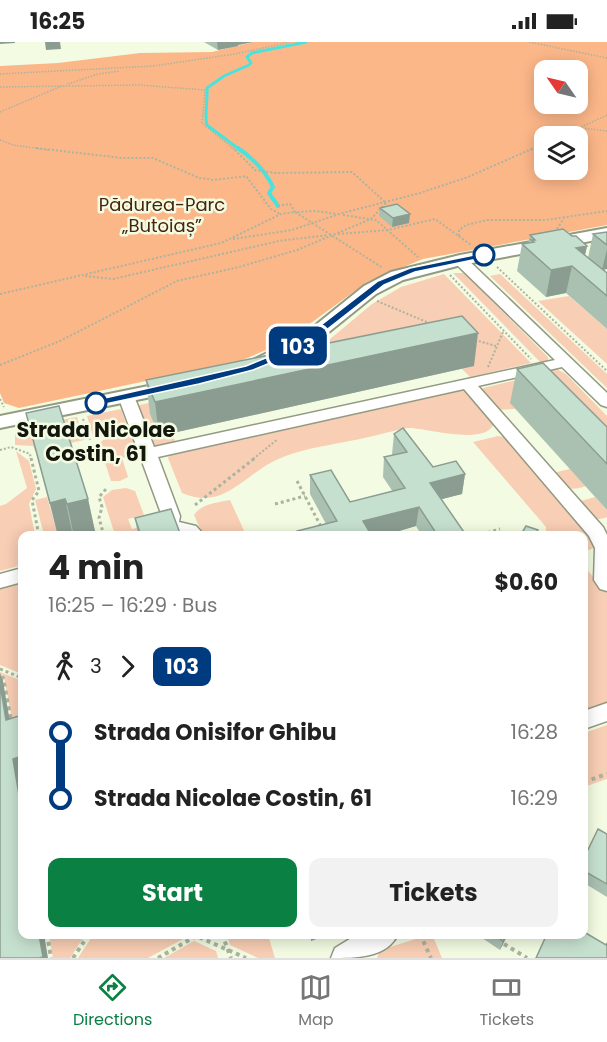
<!DOCTYPE html>
<meta charset="utf-8">
<style>
:root{--surface:#fff;--page:#f2f2f2;--text:#222;--muted:#767676;--line:#e0e0e0;--accent:#0b8043}
body{margin:0;font-family:Poppins,sans-serif;background:var(--page);color:var(--text);height:100vh;display:flex;flex-direction:column;font-size:22px;white-space:nowrap}
*{box-sizing:border-box;margin:0}
p{font-size:20px;color:var(--muted)}
.icon{flex:none;width:33px;height:33px;fill:none;stroke:currentColor;stroke-width:2;stroke-linecap:round;stroke-linejoin:round}
.map{position:relative;flex:1;overflow:hidden}
.sheet{position:absolute;left:18px;top:489px;width:570px;height:408px;display:flex;flex-direction:column;background:var(--surface);border-radius:12px;box-shadow:0 3px 15px #0003}
.sheet>*{flex:none}
.badge{padding:0 12px;border-radius:9px;font-size:21px;line-height:39px}
.needle{width:39px;rotate:304deg}
.fabs{position:absolute;left:534px;top:18px;display:grid;gap:12px}
.fabs a{display:grid;place-items:center;width:54px;height:54px;border-radius:12px;background:var(--surface);box-shadow:0 3px 15px #0003;font-size:30px}
.map>.badge{position:absolute;translate:-50% -50%;box-shadow:0 0 0 3px #fff}
.legs{display:flex;align-items:center;gap:9px;height:66px;padding:0 30px;font-size:20px}
.legs p{margin-inline-start:auto}
.head{display:flex;align-items:center;justify-content:space-between;height:102px;padding:0 30px}
h1{font-size:33px;font-weight:700;line-height:45px}
.cta{display:flex;gap:12px;margin-top:auto;padding:12px 30px}
.cta a{flex:1;height:69px;border-radius:12px;background:var(--accent);color:#fff;font-size:24px;font-weight:700;line-height:69px;text-align:center}
.cta a+a{background:var(--page);color:var(--text)}
ul{padding:0 30px;list-style:none}
li{display:flex;align-items:center;gap:21px;height:66px;font-size:22px}
li i{display:grid;place-items:center;width:9px;height:100%;margin:0 8px;background:currentColor}
li i::after{content:'';width:15px;height:15px;margin:-8px;border:4px solid;border-radius:50%;background:var(--surface)}
li p{margin-inline-start:auto}
li:first-child i{background:linear-gradient(#0000 50%,currentColor 0)}
li:last-child i{background:linear-gradient(currentColor 50%,#0000 0)}
.status{display:flex;justify-content:space-between;align-items:center;height:42px;padding:0 30px;background:var(--surface);direction:ltr}
.status svg{height:16px;fill:currentColor}
.menu{display:flex;justify-content:space-around;align-items:center;height:84px;border-top:2px solid var(--line);background:var(--surface);font-size:16px;color:var(--muted)}
.menu a{display:grid;justify-items:center;gap:3px}
.menu .selected{color:var(--accent)}
.map>svg:first-child{display:block}
.green{fill:#f8ceb4}
.forest{fill:#fcb789;fill-rule:evenodd}
.lines{fill:none;stroke-linecap:round;stroke-linejoin:round}
.stream-far1{stroke:#49e3dd;stroke-width:3}
.stream{stroke:#49e3dd;stroke-width:4}
.minor-casing{stroke:#929a82;stroke-width:3}
.major-casing{stroke:#929a82;stroke-width:4}
.path-far3{stroke:#acb39e;stroke-width:1.5;stroke-dasharray:1.5 1.5;stroke-linecap:butt}
.path-far2{stroke:#acb39e;stroke-width:2;stroke-dasharray:2 2;stroke-linecap:butt}
.path-far1{stroke:#acb39e;stroke-width:3;stroke-dasharray:3 3;stroke-linecap:butt}
.path{stroke:#acb39e;stroke-width:4;stroke-dasharray:4 4;stroke-linecap:butt}
.minor{fill:#fff;fill-rule:evenodd}
.major{fill:#fff;fill-rule:evenodd}
.wall{fill:#aac1b2}
.shaded-wall{fill:#8b9d91}
.building{fill:#c6e0cf;stroke:#8b9d91;stroke-width:1.5}
.line-1{fill:#003b80;stroke:#fff;stroke-width:1.5}
.stop-1-dot{fill:#fff;stroke:#003b80;stroke-width:3}
.labels{text-anchor:middle;stroke-width:5;stroke-linejoin:round;paint-order:stroke}
.far-park-label{font-size:18px;fill:#46250c;stroke:#f3fce2}
.stop-label{font-size:21px;font-weight:bold;fill:#13160d;stroke:#f3fce2}
</style>
<div class="status"><b>16:25</b><svg viewBox="0 0 49 12"><path d="M0 12V9h3v3zM5 12V6h3v6zM10 12V3h3v9zM15 12V0h3v12zM26 1h20v11H26zM47 4h2v5h-2z"/></svg></div>
<div class="map">
<svg width="607" height="916" viewBox="0 0 607 916">
<rect width="100%" height="100%" fill="#f3fce2"/>
<!-- green -->
<path class="green" d="M 453,231 L 464,231 L 548,315 L 548,318 L 541,321 Z
M 444,232 L 531,321 L 470,335 L 462,327 L 473,324 L 151,372 L 159,394 L 172,391 L 176,401 L 162,405 L 152,403 L 135,364 L 235,342 L 323,303 L 372,262 L 401,245 Z
M 500,232 L 607,332 L 607,346 L 490,234 Z
M 569,254 L 607,287 L 607,322 L 538,259 Z
M 557,327 L 566,332 L 607,374 L 607,388 L 547,328 Z
M 533,334 L 511,361 L 515,367 L 496,368 L 481,350 L 483,346 Z
M 463,346 L 494,380 C 489,405 426,386 409,386 C 397,387 384,392 373,394 C 345,401 308,405 283,415 C 244,430 226,470 182,451 L 168,416 L 170,411 L 293,383 C 310,383 328,380 342,371 Z
M 121,367 L 128,387 L 93,394 L 87,374 Z
M 77,375 L 84,398 L 35,409 L 33,404 L 15,403 L 15,391 L 22,385 Z
M 133,390 L 137,407 L 132,413 L 122,416 L 128,435 L 120,439 L 111,439 L 99,402 L 103,398 Z
M 498,394 L 508,396 L 597,502 L 594,506 L 584,510 L 584,494 L 546,493 L 546,485 L 473,400 Z
M 16,409 L 29,419 L 36,447 L 29,462 L 35,493 L 22,494 L 22,523 L 0,529 L 0,464 L 6,462 L 27,446 Z
M 570,427 L 586,444 C 569,450 565,446 554,433 L 557,430 Z
M 126,446 L 135,449 L 144,473 L 128,477 L 132,487 L 150,482 L 141,493 L 115,493 L 103,455 L 112,448 Z
M 47,455 L 58,493 L 44,493 L 35,458 Z
M 595,455 L 607,468 L 607,475 C 592,481 588,473 579,462 L 581,459 Z
M 230,458 L 246,493 L 203,493 L 194,473 C 202,461 217,461 230,458 Z
M 584,524 L 607,551 L 607,662 L 584,670 Z
M 22,540 L 22,632 L 0,623 L 0,546 Z
M 0,630 L 22,639 L 22,691 L 15,693 L 4,635 L 0,635 Z
M 607,683 L 607,737 L 584,745 L 584,691 Z
M 178,892 L 185,896 L 148,916 L 78,916 L 93,893 Z
M 432,892 L 442,916 L 377,916 L 380,908 Z
M 49,893 L 49,892 L 85,893 L 70,916 L 53,916 Z
M 227,893 L 268,893 L 275,916 L 258,916 L 230,903 Z
M 194,899 L 216,909 L 218,916 L 164,916 Z"/>
<!-- forest -->
<path class="forest" d="M 253,0 L 607,0 L 607,183 L 423,217 L 367,240 L 285,300 L 240,319 L 19,366 L 4,361 L 0,351 L 0,24 L 58,21 L 140,11 L 212,10 ZM 544,28 L 578,28 L 578,62 L 544,62 ZM 544,94 L 578,94 L 578,128 L 544,128 Z"/>
<g class="lines">
<!-- stream-far1 -->
<path class="stream-far1" d="M 240,108 L 207,83 C 204,75 208,56 207,46 L 224,34 L 249,23 L 251,21 L 247,15 L 252,11 L 306,0"/>
<!-- stream -->
<path class="stream" d="M 238,106 C 254,117 265,128 273,145 L 269,151 L 278,164"/>
<defs>
<path id="minor" d="M 460,214 L 465,215 L 607,351 L 607,365 L 601,363 L 562,325 L 478,344 L 603,485 L 607,493 L 607,549 L 600,547 L 594,538 L 595,506 L 589,494 L 464,347 L 158,415 L 180,474 L 179,480 L 196,484 L 205,494 L 182,494 L 171,490 L 166,494 L 142,494 L 144,489 L 161,480 L 162,474 L 118,354 L 120,351 L 126,349 L 134,354 L 154,405 L 555,318 L 455,221 L 454,218 Z
M 22,526 L 22,540 L 0,546 L 0,532 Z
M 607,661 L 607,679 L 584,687 L 584,669 Z
M 358,892 L 398,892 C 387,916 356,916 331,916 L 335,906 Z"/>
<path id="major" d="M 607,186 L 607,196 L 461,223 L 403,238 L 376,252 L 314,302 L 269,325 L 255,325 L 253,321 L 255,317 L 302,294 L 364,244 L 391,230 L 460,213 Z
M 178,338 L 185,340 L 188,344 L 185,348 L 0,386 L 0,374 Z"/>
</defs>
<!-- minor casing -->
<use href="#minor" class="minor-casing"/>
<!-- major casing -->
<use href="#major" class="major-casing"/>
<!-- path-far3 -->
<path class="path-far3" d="M 529,0 L 607,16
M 0,32 L 153,24 L 235,12 L 290,0
M 68,42 L 98,32 L 120,29
M 0,45 L 139,43 L 205,48 L 202,81 L 235,108
M 0,70 L 62,44
M 582,86 L 607,89
M 562,94 L 607,73
M 0,98 L 13,103 L 49,108
M 531,108 L 544,102"/>
<!-- path-far2 -->
<path class="path-far2" d="M 36,106 L 122,116 L 153,116 L 199,136 L 214,138 L 246,134 L 271,167 L 280,172
M 278,164 L 290,162 L 295,170 L 316,169 L 337,172
M 343,173 L 376,178 L 418,215
M 557,187 L 564,176
M 338,192 L 388,188 L 435,177 L 471,203
M 459,194 L 459,188 L 466,183 L 487,178 L 546,178 L 607,169
M 233,197 L 292,188 L 339,172 L 420,151 L 468,135 L 534,106
M 497,225 L 607,329
M 450,233 L 531,317
M 85,234 L 113,237 L 279,199 L 328,193
M 0,252 L 221,201 L 281,172 L 295,170 L 383,226
M 377,259 L 429,281
M 475,298 L 496,304
M 0,323 L 60,299 L 177,239 L 239,225 L 297,208 L 371,177 L 386,161 L 352,130 L 276,131 L 255,128 L 233,106
M 488,325 L 503,290
M 0,357 L 4,365
M 83,377 L 90,398
M 0,408 L 11,405 L 30,412 L 31,417
M 253,417 L 278,397"/>
<!-- path-far1 -->
<path class="path-far1" d="M 31,416 L 39,449 L 32,458 L 39,494
M 297,439 L 326,494
M 275,462 L 305,454
M 195,463 L 255,416
M 104,494 L 99,476 L 102,465 L 99,455 L 106,447
M 401,494 L 416,490 L 418,494
M 476,494 L 500,487
M 0,627 L 22,636
M 0,637 L 3,637"/>
<!-- path -->
<path class="path" d="M 0,637 L 3,636 L 11,679
M 584,740 L 607,732
M 47,892 L 51,916
M 192,892 L 246,916
M 222,892 L 231,916
M 420,892 L 431,916
M 504,902 L 527,916
M 73,916 L 89,892
M 158,916 L 196,894"/>
<!-- minor -->
<use href="#minor" class="minor"/>
<!-- major -->
<use href="#major" class="major"/>
</g>
<!-- wall -->
<path class="wall" d="M 204,0 L 253,0 L 238,3 L 238,4 L 218,8 Z
M 380,166 L 410,172 L 409,181 L 392,185 L 379,174 Z
M 607,190 L 607,227 L 602,228 L 607,231 L 607,287 L 566,251 L 546,255 L 517,229 L 522,202 L 528,201 L 530,193 L 572,194 L 587,204 L 585,213 L 588,216 L 593,192 Z
M 474,324 L 159,394 L 150,372 L 146,338 Z
M 517,327 L 607,385 L 607,468 L 510,361 Z
M 26,371 L 88,457 L 96,494 L 58,494 Z
M 394,392 L 433,425 L 465,432 L 462,452 L 441,457 L 464,494 L 422,494 L 416,484 L 382,494 L 297,494 L 297,489 L 326,482 L 310,452 L 310,433 L 350,460 L 393,450 L 383,435 L 384,415 L 393,413 L 392,412 Z
M 135,476 L 181,494 L 138,494 Z
M 607,792 L 607,855 L 584,841 L 584,816 Z
M 476,892 L 508,892 L 500,908 Z"/>
<!-- shaded-wall -->
<path class="shaded-wall" d="M 0,0 L 15,0 L 15,1 L 0,2 Z
M 45,0 L 60,0 L 61,7 L 46,8 Z
M 217,0 L 253,0 L 238,3 L 238,4 L 218,8 Z
M 410,172 L 409,181 L 392,185 L 393,176 Z
M 587,204 L 581,231 L 576,206 Z
M 607,207 L 607,227 L 602,228 Z
M 572,224 L 566,251 L 546,255 L 551,228 Z
M 478,291 L 474,324 L 159,394 L 155,360 Z
M 465,432 L 462,452 L 427,461 L 430,441 Z
M 65,457 L 73,494 L 58,494 L 50,461 Z
M 88,457 L 96,494 L 74,494 L 67,462 Z
M 419,465 L 416,484 L 382,494 L 363,494 L 363,479 Z
M 464,490 L 464,494 L 451,494 Z
M 0,631 L 3,639 L 13,698 L 6,678 L 0,642 Z
M 22,714 L 22,736 L 20,736 L 22,749 L 22,771 L 13,717 Z
M 39,892 L 44,892 L 48,916 L 39,916 Z
M 311,892 L 330,892 L 311,899 Z
M 506,892 L 508,892 L 500,908 L 503,899 Z"/>
<!-- building -->
<path class="building" d="M 397,162 L 410,172 L 393,176 L 380,166 Z
M 563,187 L 572,194 L 576,194 L 587,204 L 576,206 L 607,231 L 607,254 L 572,224 L 551,228 L 522,202 L 534,200 L 531,198 L 535,198 L 530,193 Z
M 607,190 L 607,203 L 593,192 Z
M 462,274 L 478,291 L 155,360 L 146,338 Z
M 543,321 L 607,385 L 607,422 L 517,327 Z
M 59,364 L 88,457 L 67,462 L 65,457 L 50,461 L 26,371 Z
M 403,386 L 433,425 L 456,419 L 465,432 L 430,441 L 464,490 L 451,494 L 438,494 L 419,465 L 363,479 L 372,494 L 299,494 L 297,489 L 337,479 L 310,433 L 331,428 L 350,460 L 405,446 L 384,415 L 407,410 L 394,392 Z
M 171,467 L 181,494 L 141,494 L 135,476 Z
M 526,484 L 538,488 L 534,494 L 520,494 Z
M 0,642 L 6,678 L 22,673 L 22,714 L 13,717 L 22,771 L 22,892 L 39,892 L 43,915 L 39,916 L 0,916 Z
M 598,787 L 607,792 L 607,842 L 584,829 L 584,816 Z
M 584,890 L 606,903 L 607,901 L 607,916 L 536,916 L 547,892 L 584,892 Z
M 493,892 L 506,892 L 503,899 Z"/>
<!-- line-1 -->
<path class="line-1" d="M 484,211 L 488,213 L 487,215 L 415,230 L 384,243 L 311,300 L 280,317 L 253,328 L 199,342 L 96,364 L 90,361 L 96,358 L 246,324 L 273,313 L 304,296 L 378,239 L 410,226 Z"/>
<!-- markers -->
<g class="stop-1-dot">
<circle cx="484" cy="213" r="10"/>
<circle cx="96" cy="361" r="10"/>
</g>
<g class="labels">
<!-- far-park labels -->
<g class="far-park-label">
<text x="162" y="169">Pădurea-Parc<tspan x="162" dy="21">„Butoiaș”</tspan></text>
</g>
<!-- stop labels -->
<g class="stop-label">
<text x="96" y="395">Strada Nicolae<tspan x="96" dy="24">Costin, 61</tspan></text>
</g>
</g>
</svg>
<div class="fabs">
<a><svg class="needle" viewBox="-14 -14 28 28"><path d="M0-13l5 13h-10z" fill="#e53935"/><path d="M0 13l5-13h-10z" fill="#767676"/></svg></a>
<a><svg class="icon" aria-label="layers" viewBox="0 0 24 24"><path d="M12 4l9 5-9 5-9-5zM3 14l9 5 9-5"/></svg></a>
</div>
<b class="badge" style="left:298px;top:304px;background:#003b80;color:#fff">103</b>
<section class="sheet">
<div class="head"><div><h1>4 min</h1><p>16:25 – 16:29 · Bus</p></div><b>$0.60</b></div>
<div class="legs"><svg class="icon" aria-label="walk" viewBox="0 0 24 24"><circle cx="13" cy="4" r="2"/><path d="M13 8l-2 6 4 7M11 14l-3 7M7 12l3-4h3l4 4"/></svg>3<svg class="icon" aria-label="forward" viewBox="0 0 24 24"><path d="M9 5l7 7-7 7"/></svg><b class="badge" style="background:#003b80;color:#fff">103</b></div>
<ul>
<li><i style="color:#003b80"></i><b>Strada Onisifor Ghibu</b><p>16:28</p></li>
<li><i style="color:#003b80"></i><b>Strada Nicolae Costin, 61</b><p>16:29</p></li>
</ul>
<div class="cta"><a>Start</a><a>Tickets</a></div>
</section>
</div>
<nav class="menu">
<a class="selected"><svg class="icon" aria-label="directions" viewBox="0 0 24 24"><path d="M12 3l9 9-9 9-9-9zM9 14v-3h6M13 9l2 2-2 2"/></svg>Directions</a>
<a><svg class="icon" aria-label="map" viewBox="0 0 24 24"><path d="M3 6l6-2 6 2 6-2v14l-6 2-6-2-6 2zM9 4v14M15 6v14"/></svg>Map</a>
<a><svg class="icon" aria-label="tickets" viewBox="0 0 24 24"><path d="M3 7h18v10H3zM15 7v10"/></svg>Tickets</a>
</nav>
